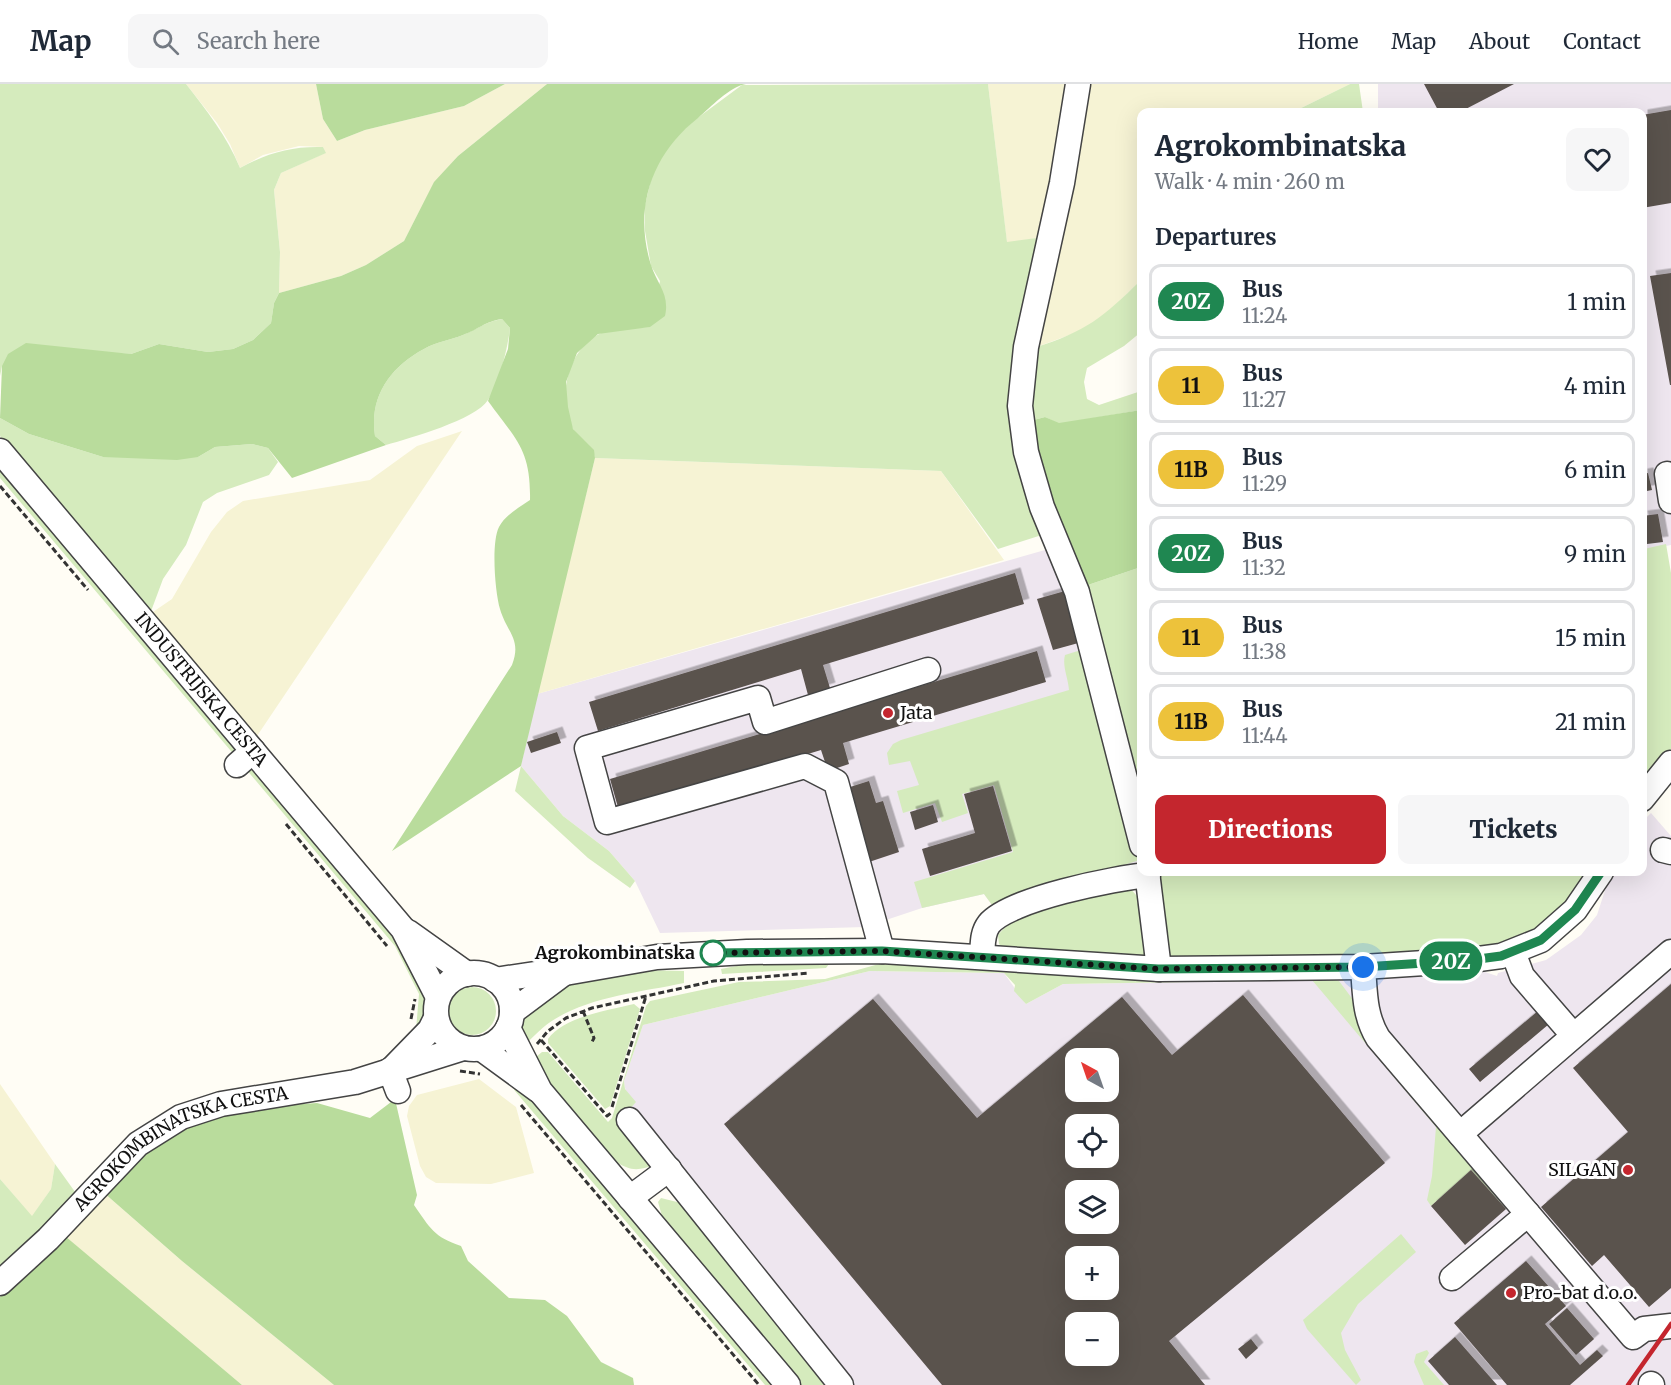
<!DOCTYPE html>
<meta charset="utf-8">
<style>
:root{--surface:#fff;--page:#f6f6f7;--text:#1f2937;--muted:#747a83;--line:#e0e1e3;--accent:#c4262e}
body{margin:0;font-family:Merriweather,serif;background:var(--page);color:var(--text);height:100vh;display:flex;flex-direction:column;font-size:22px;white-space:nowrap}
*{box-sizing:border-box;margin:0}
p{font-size:20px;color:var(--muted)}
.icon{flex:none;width:33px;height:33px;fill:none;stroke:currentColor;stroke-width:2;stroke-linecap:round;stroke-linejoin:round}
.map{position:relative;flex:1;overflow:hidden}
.details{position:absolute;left:1137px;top:24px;width:510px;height:768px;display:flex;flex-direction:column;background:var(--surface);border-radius:12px;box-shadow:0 6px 24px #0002}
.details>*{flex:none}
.badge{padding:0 12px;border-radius:20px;font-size:21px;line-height:39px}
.needle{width:39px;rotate:320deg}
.tools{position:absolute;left:1065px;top:964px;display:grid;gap:12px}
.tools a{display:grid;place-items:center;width:54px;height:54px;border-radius:12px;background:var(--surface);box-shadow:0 6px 24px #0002;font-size:30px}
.you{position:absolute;width:30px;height:30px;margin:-15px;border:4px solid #fff;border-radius:50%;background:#1a73e8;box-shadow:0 0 0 9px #1a73e833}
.map>.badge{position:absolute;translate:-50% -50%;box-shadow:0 0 0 3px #fff}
h2{padding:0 18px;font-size:22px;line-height:54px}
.round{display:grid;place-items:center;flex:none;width:63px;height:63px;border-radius:12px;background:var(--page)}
.head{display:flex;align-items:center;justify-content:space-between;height:102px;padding:0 18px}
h1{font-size:28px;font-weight:800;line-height:45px}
.button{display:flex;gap:12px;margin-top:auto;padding:12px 18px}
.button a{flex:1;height:69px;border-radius:12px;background:var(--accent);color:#fff;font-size:24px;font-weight:800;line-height:69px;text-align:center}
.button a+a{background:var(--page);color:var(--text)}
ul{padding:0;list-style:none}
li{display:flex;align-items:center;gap:18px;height:75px;margin:0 12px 9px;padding:0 6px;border:3px solid var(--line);border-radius:12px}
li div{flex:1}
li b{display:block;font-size:22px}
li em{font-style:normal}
li .badge{min-width:66px;font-weight:700;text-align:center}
header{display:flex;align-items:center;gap:36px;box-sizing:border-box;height:84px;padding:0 30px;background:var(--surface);border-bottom:2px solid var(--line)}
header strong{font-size:28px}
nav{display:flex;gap:33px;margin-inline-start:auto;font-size:21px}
.search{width:420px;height:54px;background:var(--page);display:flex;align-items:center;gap:15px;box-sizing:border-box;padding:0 21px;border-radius:12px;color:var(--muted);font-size:22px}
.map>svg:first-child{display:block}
.industrial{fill:#eee6ef;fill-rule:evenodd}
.farmland{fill:#f6f3d4}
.green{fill:#d5ebbd}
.forest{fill:#b9dc9c}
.building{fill:#5a524d;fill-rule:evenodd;filter:url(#shadow)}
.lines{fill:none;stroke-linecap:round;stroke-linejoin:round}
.minor-casing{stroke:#444;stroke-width:27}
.path{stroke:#333;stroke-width:3;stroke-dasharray:6 3;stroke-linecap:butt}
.minor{stroke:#fff;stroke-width:24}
.rail{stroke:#c4262e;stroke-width:4.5}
.line-casing{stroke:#fff;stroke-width:14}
.line{stroke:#1f8751;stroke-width:9}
.walk{stroke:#111;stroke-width:6;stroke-dasharray:0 10.8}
.poi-dot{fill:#c4262e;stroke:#fff;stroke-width:2}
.stop-dot{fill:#fff;stroke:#1f8751;stroke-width:3}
.labels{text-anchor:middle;stroke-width:6;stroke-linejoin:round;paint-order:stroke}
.street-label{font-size:18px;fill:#111;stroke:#fff}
.poi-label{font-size:18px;fill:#111;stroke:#fff;text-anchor:start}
.stop-label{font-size:18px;font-weight:bold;fill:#111;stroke:#fff;text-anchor:end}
</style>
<header>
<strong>Map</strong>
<div class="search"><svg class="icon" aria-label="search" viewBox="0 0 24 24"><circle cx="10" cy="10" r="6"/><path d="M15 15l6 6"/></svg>Search here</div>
<nav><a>Home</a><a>Map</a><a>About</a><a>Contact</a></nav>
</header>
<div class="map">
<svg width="1671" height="1301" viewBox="0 0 1671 1301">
<defs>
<filter id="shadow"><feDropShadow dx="5.5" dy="-5.5" stdDeviation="0" flood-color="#0004"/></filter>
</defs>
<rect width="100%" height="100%" fill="#fffdf5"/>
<!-- industrial -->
<path class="industrial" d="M 1378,0 L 1671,0 L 1671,461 L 1645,466 L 1643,452 L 1642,28 L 1378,28 Z
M 1052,464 L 1098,615 L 1140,776 L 1135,779 L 992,821 L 984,810 L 922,824 L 865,843 L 660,849 L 635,797 L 609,767 L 563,732 L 521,682 L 537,610 Z
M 1651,729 L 1671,752 L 1671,1301 L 834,1301 L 617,1039 L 629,1028 L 624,997 L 643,941 L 870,887 L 1004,889 L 1026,920 L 1063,900 L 1312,896 L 1482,887 L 1497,892 L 1498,889 L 1546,876 L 1581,851 L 1597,831 L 1611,788 L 1642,788 L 1643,737 ZM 1076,975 L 1108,975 L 1108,1008 L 1076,1008 ZM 1076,1041 L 1108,1041 L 1108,1074 L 1076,1074 ZM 1076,1107 L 1108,1107 L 1108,1140 L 1076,1140 ZM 1076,1173 L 1108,1173 L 1108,1206 L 1076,1206 ZM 1076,1239 L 1108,1239 L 1108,1272 L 1076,1272 Z"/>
<!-- farmland -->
<path class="farmland" d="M 186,0 L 316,0 L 323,35 L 337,57 L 365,46 L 464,22 L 505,0 L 547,0 L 458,72 L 434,99 L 404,157 L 366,181 L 341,192 L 279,209 L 280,168 L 274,106 L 281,89 L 325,69 L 323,63 L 299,62 L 263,71 L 240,84 L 230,60 L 217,39 Z
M 988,0 L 1072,0 L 1044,153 L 1007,159 Z
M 1087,0 L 1350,0 L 1293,28 L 1142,28 L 1141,196 L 1101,235 L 1075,249 L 1034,264 Z
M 462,347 L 255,655 L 150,530 L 172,515 L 211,448 L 227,428 L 243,417 L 370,396 L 417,362 Z
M 595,374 L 941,387 L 1004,476 L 537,610 Z
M 479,995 L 516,1023 L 534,1089 L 491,1100 L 436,1099 L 426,1093 L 420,1082 L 407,1032 L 409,1022 L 417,1011 Z
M 0,1000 L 55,1080 L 51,1105 L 32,1133 L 0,1095 Z
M 103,1108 L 182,1177 L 334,1301 L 242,1301 L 111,1193 L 65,1152 Z"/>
<!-- green -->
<path class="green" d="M 0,0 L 186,0 C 207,27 227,52 240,84 C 267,69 292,62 323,63 L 326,69 L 281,89 L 274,106 L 280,168 L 279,209 L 274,219 L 271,239 L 253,256 L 233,265 L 208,268 L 159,260 L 131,270 L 106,269 L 2,282 L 0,292 Z
M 988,0 L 1007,158 L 1044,153 L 1022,250 L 1048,449 L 998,465 L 941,387 L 595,374 C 593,360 580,356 573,345 C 556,316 568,265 599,250 C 612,243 635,244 650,243 L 660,197 L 651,182 L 645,147 L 645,121 L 652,91 L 667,62 L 692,38 L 742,1 Z
M 1350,0 L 1359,0 L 1363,28 L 1293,28 Z
M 1141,196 L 1141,248 L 1124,262 L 1087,284 L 1084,298 L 1087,315 L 1099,321 L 1141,307 L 1141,326 L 1059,340 L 1045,333 L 1026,338 L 1034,264 C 1087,247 1102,234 1141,196 Z
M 502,235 L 510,244 C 508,263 499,300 488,316 C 475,336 410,354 386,361 L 375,352 C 369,313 390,283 424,265 C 436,258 451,256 463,251 C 479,244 483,239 502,235 Z
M 0,334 L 29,350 L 103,373 L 198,373 L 215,363 L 252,360 L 268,364 L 278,378 L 269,391 L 217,409 L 203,418 L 186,461 L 163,495 L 150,530 L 0,352 Z
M 0,382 L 242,668 L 236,673 L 0,394 Z
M 1642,459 L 1644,465 L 1666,460 L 1671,489 L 1671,665 L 1642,698 Z
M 1141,483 L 1141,725 L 1082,503 Z
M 1081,566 L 1098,615 L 1140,776 L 992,821 L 984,810 L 922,824 L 914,798 L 1013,768 L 994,701 L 962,710 L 968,729 L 942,738 L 935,719 L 903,729 L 897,707 L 919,701 L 910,677 L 889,681 L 887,669 L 893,660 L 901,656 L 1069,606 C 1068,593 1062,582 1065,571 Z
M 252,680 L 392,846 L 428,909 L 427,932 L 416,946 L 419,910 L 395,862 L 246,685 Z
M 521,682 L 563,732 L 609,767 L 635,797 L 630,804 L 588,774 L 515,707 Z
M 1158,788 L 1591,788 C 1578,809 1561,830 1539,844 C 1487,880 1395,872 1334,873 C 1282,874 1230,875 1179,875 L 1169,872 Z
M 1129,804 C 1149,819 1145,847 1146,870 L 1139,876 L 1004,865 L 999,860 L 998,851 C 1027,815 1086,812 1129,804 Z
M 832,876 L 826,884 L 722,890 L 721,885 L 752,879 Z
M 894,879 L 1124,895 L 1329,895 L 1339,897 L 1509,1124 L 1506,1125 L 1471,1086 L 1431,1122 L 1427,1116 L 1432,1092 L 1436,1043 L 1312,896 L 1063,900 L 1026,920 L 1014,907 L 1015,901 L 1004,889 L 870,887 L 643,941 L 624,997 L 625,1005 L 636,1018 L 617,1039 L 653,1081 C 644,1085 635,1087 626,1083 C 596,1072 553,1004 531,977 L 542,968 L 548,968 L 608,1038 L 612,1034 L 646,922 L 650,917 L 739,898 L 825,895 L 879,880 Z
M 641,886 L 684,887 L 684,899 C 642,908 593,912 555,935 C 543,942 534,952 524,962 L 518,944 L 524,929 L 567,900 Z
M448 927a24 24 0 1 1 48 0a24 24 0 1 1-48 0Z
M 634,920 L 640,925 L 610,1022 L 605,1025 L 548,959 L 548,955 C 563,933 609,926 634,920 Z
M 518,999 L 776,1301 L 765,1301 L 515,1007 L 512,1001 Z
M 55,1080 L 78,1112 L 0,1190 L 0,1095 L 32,1132 L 51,1105 Z
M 661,1114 L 681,1119 L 834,1301 L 800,1301 L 664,1139 L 658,1118 Z
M 1401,1150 L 1416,1168 L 1358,1220 L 1341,1249 L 1345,1266 L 1361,1296 L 1356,1301 L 1307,1245 L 1303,1236 Z
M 1427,1266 L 1429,1269 L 1424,1278 L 1444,1301 L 1424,1301 L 1414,1278 L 1416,1270 Z"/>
<!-- forest -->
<path class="forest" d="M 316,0 L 505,0 L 464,22 L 365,46 L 337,57 L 323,35 Z
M 547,0 L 746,0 C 729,3 711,23 698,34 C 652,70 633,124 651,181 C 657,200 670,210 665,232 L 650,243 L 598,250 L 577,269 L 566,298 L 568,323 L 573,345 L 594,366 L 595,374 L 521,682 L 392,767 L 512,581 C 522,555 507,549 500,525 C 495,509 491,458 499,443 C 505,431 520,423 530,416 C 531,365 516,356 488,317 L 508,265 L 510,244 L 502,235 C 484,238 479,245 463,251 C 451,256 436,258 424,265 C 390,283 369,313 375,352 L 386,361 L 292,394 L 268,364 L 252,360 L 215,363 L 198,373 L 177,376 L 103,373 L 29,350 L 0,334 L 2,282 L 8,270 L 26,259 L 131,270 L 159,260 L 208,268 L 233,265 L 253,256 L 271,239 L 274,219 L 279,209 L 341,192 L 366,181 L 404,157 L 434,98 L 458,72 Z
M 1141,326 L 1141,483 L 1082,503 L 1060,458 L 1026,338 L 1045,333 L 1059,339 Z
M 395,1015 L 417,1111 L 414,1121 C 430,1144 434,1153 461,1162 L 468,1177 L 509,1214 L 545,1216 L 567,1232 L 601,1278 L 633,1294 L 634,1301 L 334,1301 L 182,1177 L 103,1108 L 165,1050 L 245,1024 L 317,1019 L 370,1034 Z
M 65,1152 L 242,1301 L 0,1301 L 0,1213 Z"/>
<!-- building -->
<path class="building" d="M 1424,0 L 1514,0 L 1460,28 L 1439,28 Z
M 1671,26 L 1671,119 L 1642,124 L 1642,31 Z
M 1671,189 L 1671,301 L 1670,301 L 1650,192 Z
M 1648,389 L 1652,406 L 1642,408 L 1642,390 Z
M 1658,430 L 1663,458 L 1647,460 L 1642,432 Z
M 1015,489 L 1024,520 L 823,581 L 830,604 L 808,611 L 801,585 L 598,647 L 589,618 Z
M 1065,507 L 1082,558 L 1053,566 L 1037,515 Z
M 1037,567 L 1046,598 L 843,659 L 849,680 L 828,687 L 821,666 L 619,727 L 610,695 Z
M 557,648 L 561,659 L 531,669 L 527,658 Z
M 869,697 L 876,719 L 883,717 L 899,768 L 869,778 L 847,704 Z
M 993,702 L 1012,767 L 930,792 L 922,765 L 975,749 L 964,710 Z
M 933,721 L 938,738 L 915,746 L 910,728 Z
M 1671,900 L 1671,1204 L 1649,1223 L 1604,1171 L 1592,1182 L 1541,1123 L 1628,1048 L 1573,984 Z
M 1243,911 L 1385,1079 L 1169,1257 L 1205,1301 L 942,1301 L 724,1040 L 873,915 L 977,1034 L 1122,913 L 1172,971 ZM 1076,975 L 1108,975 L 1108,1008 L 1076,1008 ZM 1076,1041 L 1108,1041 L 1108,1074 L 1076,1074 ZM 1076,1107 L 1108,1107 L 1108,1140 L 1076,1140 ZM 1076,1173 L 1108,1173 L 1108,1206 L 1076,1206 ZM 1076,1239 L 1108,1239 L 1108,1272 L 1076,1272 Z
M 1538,927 L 1549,940 L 1480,998 L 1469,985 Z
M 1471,1086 L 1506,1125 L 1465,1161 L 1431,1122 Z
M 1526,1177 L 1566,1222 L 1545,1240 L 1580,1281 L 1597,1266 L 1603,1272 L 1570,1301 L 1507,1301 L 1454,1239 Z
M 1567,1224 L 1594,1255 L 1576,1271 L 1549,1240 Z
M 1455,1253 L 1497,1301 L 1449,1301 L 1428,1277 Z
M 1251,1255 L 1258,1264 L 1246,1275 L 1238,1265 Z"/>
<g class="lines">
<defs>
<g id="minor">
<path d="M 1078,0 L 1062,99 L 1026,263 L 1020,322 L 1026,368 L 1042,423 L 1077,508 L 1142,761"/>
<path id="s1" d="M 0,367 L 403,845 L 438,913"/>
<path d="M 1667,390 L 1671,417"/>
<path d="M 237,681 L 253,667"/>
<path d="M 1642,715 L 1671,679"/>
<path d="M 1663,766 L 1671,768"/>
<path d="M 1147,788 L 1159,885"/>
<path d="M 408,848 L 467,890"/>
<path d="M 882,867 L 836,698 L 805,682 L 607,738 L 587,664 L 758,614 L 765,638 L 928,586"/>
<path d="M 1513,868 L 1522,892 L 1573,951"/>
<path d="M 982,871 C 983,860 982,849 989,840 C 1009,815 1115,794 1148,791"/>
<path d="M 1363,883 C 1365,908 1364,931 1378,954 L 1633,1253 L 1644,1245 L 1671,1242"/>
<circle cx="474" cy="927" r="38"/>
<path d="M 495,896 L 548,888 L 565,889 L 657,873 L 747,868 L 882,867 L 1159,885 L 1363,883 L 1471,876 L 1501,872 L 1541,856 L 1575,826 L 1601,788"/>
<path d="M 512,928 L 563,890"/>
<path d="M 508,944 L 540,1007 L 788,1301"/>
<path d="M 482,965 L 538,1006"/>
<path d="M 393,984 L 430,946 L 436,934"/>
<path d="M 390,986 L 398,1007"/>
<path d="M 629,1036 L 841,1301"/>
<path d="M 1460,1050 L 1671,868"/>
<path d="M 630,1114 L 669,1085"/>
<path d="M 1452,1194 L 1528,1130"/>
<path id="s2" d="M 0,1199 L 48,1155 L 138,1060 L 181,1033 L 221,1020 L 355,998 L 463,964"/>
<path d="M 1651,1300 L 1652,1301"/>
</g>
</defs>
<!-- minor casing -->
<use href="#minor" class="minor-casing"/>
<!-- path -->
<path class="path" d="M 0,402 L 88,506
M 286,740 L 387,862
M 583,927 L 594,954 L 592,958
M 411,935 L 415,915
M 541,956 L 607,1032 L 611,1029
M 537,960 L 548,947 L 566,934 L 592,924 L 714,897 L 809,889
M 460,987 L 480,990
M 521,1021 L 759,1301
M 612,1023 L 646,912"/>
<!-- minor -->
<use href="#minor" class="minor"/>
<!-- rail -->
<path class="rail" d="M 1628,1301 L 1671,1240"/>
</g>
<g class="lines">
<defs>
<path id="line" d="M 711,869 L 882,867 L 1158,885 L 1363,883 L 1471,876 L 1501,872 L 1541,856 L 1575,826 L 1601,788"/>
</defs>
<!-- line casing -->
<use href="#line" class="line-casing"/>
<!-- line -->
<use href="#line" class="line"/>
<!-- walk -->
<path class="walk" d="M 713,869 L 882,867 L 1158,885 L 1363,883"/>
</g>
<!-- markers -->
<g class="poi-dot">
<circle cx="888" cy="629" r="6"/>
<circle cx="1628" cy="1086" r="6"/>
<circle cx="1511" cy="1209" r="6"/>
</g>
<circle class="stop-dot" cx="713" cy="869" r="12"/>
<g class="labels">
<!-- street labels -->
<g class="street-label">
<text dy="6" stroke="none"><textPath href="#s1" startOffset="312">INDUSTRIJSKA CESTA</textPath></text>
<text dy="6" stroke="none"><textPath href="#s2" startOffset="232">AGROKOMBINATSKA CESTA</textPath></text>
</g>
<!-- poi labels -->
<g class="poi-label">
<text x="900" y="635">Jata</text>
<text x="1616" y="1092" text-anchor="end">SILGAN</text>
<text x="1523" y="1215">Pro-bat d.o.o.</text>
</g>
<!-- stop labels -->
<g class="stop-label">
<text x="695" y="875">Agrokombinatska</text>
</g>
</g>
</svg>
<div class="tools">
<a><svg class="needle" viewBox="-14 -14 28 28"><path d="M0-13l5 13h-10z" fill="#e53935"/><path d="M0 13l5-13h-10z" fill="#747a83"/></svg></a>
<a><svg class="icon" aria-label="locate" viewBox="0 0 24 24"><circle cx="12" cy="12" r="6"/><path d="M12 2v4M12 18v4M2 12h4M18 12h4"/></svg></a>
<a><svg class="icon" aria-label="layers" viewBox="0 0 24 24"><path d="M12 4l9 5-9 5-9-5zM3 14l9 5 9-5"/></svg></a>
<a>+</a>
<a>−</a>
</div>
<div class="you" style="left:1363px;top:883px"></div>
<b class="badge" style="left:1451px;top:877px;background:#1f8751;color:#fff">20Z</b>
<section class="details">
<div class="head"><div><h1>Agrokombinatska</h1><p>Walk · 4 min · 260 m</p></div><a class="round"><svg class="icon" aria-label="heart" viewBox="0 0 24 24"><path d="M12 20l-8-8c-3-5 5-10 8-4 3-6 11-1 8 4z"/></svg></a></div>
<h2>Departures</h2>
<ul>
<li><span class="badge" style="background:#1f8751;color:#fff">20Z</span><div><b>Bus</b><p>11:24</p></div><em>1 min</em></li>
<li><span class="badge" style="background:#edc23b;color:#111">11</span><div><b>Bus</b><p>11:27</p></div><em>4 min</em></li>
<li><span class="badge" style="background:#edc23b;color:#111">11B</span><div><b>Bus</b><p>11:29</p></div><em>6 min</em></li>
<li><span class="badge" style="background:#1f8751;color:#fff">20Z</span><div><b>Bus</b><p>11:32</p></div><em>9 min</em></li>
<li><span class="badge" style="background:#edc23b;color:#111">11</span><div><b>Bus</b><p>11:38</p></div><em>15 min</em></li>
<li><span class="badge" style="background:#edc23b;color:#111">11B</span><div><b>Bus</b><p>11:44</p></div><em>21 min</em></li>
</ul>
<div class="button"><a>Directions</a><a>Tickets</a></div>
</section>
</div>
